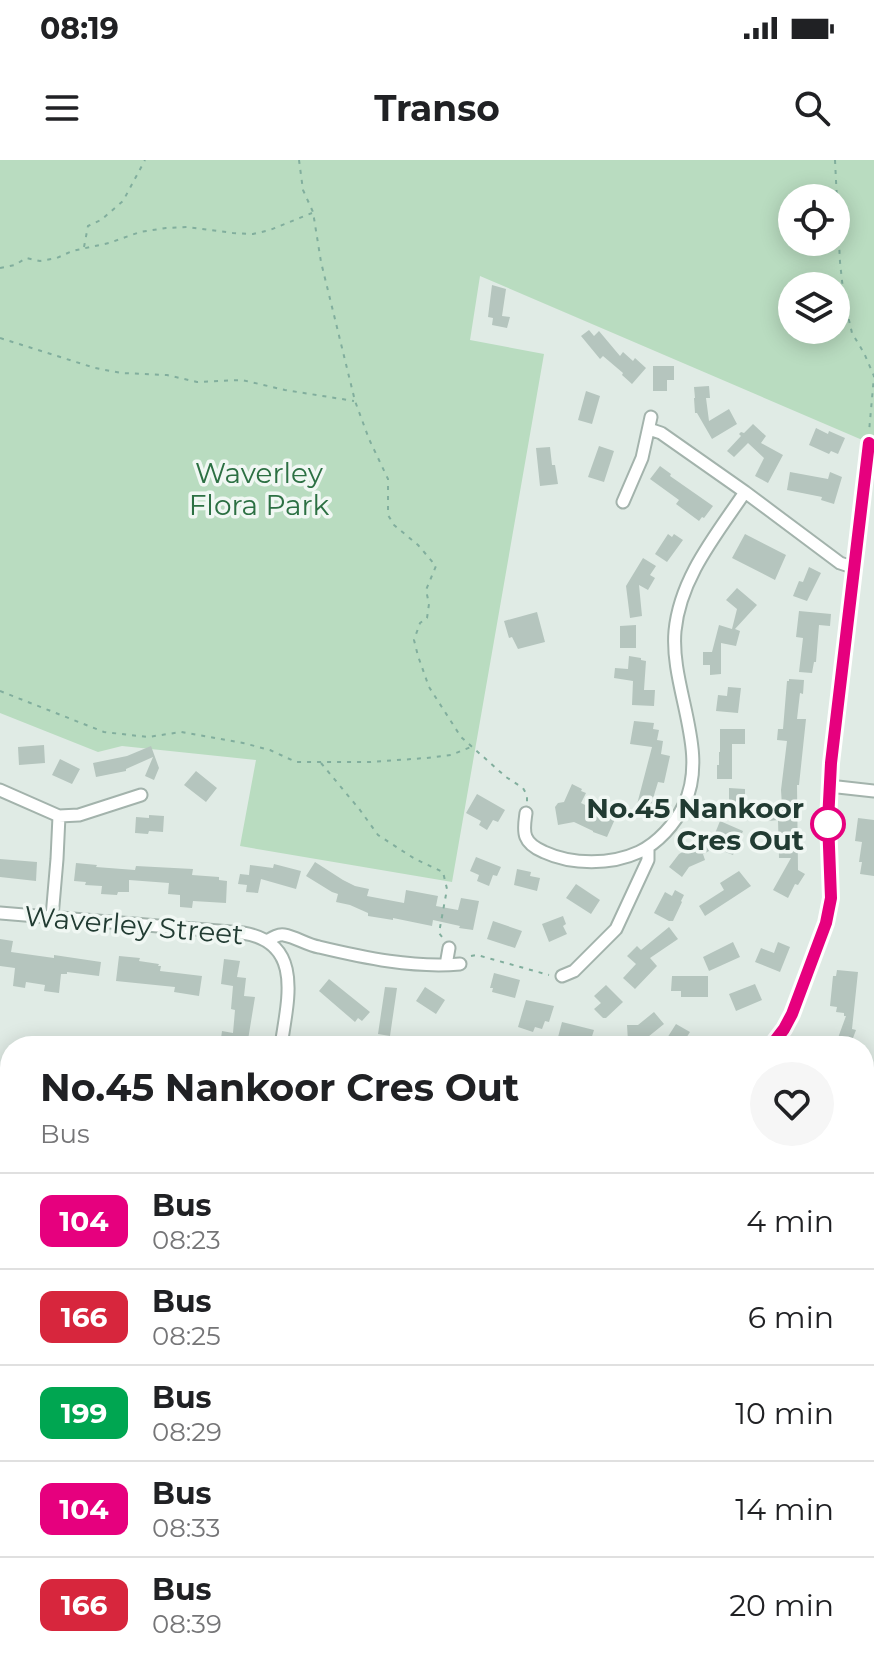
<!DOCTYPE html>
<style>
:root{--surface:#fff;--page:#f6f6f6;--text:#202124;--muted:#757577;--line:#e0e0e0}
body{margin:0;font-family:Montserrat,sans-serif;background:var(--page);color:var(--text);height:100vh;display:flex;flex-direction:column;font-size:30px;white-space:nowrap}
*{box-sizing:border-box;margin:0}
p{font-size:26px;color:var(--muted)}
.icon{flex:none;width:44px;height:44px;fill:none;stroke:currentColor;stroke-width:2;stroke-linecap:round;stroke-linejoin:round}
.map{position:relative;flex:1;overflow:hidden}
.side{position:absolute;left:0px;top:876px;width:874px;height:632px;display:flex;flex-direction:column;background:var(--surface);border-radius:32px 32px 0 0;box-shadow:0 4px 20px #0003}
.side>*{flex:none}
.badge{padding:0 16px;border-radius:12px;font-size:28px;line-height:52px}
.tools{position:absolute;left:778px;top:24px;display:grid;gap:16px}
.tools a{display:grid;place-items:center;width:72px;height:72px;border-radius:50%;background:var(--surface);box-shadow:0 4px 20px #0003;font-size:40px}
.map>.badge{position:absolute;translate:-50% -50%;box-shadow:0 0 0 4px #fff}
.round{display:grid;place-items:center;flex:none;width:84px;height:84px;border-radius:42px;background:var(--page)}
.overview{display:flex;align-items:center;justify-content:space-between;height:136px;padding:0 40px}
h1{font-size:38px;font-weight:700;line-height:60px}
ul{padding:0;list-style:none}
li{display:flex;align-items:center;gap:24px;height:96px;padding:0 40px;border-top:2px solid var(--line)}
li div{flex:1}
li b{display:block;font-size:30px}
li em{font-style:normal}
li .badge{min-width:88px;font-weight:700;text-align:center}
.status{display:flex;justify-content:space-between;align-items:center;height:56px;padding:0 40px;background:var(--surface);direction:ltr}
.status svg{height:22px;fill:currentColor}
header{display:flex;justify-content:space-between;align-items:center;height:104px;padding:0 40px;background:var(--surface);font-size:36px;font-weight:700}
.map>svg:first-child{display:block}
.green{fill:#b9dcc0;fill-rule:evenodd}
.building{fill:#b5c5be}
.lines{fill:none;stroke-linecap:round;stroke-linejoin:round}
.street-casing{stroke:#a3b3ac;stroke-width:15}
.path{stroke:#81ae9d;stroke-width:2;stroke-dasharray:4 6;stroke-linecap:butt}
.street{stroke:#fff;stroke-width:11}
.line-casing{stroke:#fff;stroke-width:18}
.line{stroke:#e6007e;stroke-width:12}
.stop-dot{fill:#fff;stroke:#e6007e;stroke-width:4}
.labels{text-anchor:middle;stroke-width:7;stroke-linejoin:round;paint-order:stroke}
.park-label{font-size:28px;fill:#2c7043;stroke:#f0f7f3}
.stop-label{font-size:28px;font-weight:bold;fill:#213b32;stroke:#f0f7f3;text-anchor:end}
.street-label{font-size:28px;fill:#213b32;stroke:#f0f7f3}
</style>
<div class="status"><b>08:19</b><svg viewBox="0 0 49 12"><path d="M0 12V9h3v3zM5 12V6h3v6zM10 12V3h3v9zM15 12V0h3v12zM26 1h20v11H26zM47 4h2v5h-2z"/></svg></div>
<header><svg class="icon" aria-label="menu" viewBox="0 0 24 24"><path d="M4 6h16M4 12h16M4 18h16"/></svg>Transo<svg class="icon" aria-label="search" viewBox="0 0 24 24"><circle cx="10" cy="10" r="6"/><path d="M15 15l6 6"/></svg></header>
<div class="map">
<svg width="874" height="1508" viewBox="0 0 874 1508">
<rect width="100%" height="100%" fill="#e0ebe5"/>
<!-- green -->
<path class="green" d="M 0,0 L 874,0 L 874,285 L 480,116 L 470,180 L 544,194 L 452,722 L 240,686 L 256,600 L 122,586 L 98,592 L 0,553 ZM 792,38 L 836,38 L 836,82 L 792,82 ZM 792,126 L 836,126 L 836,170 L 792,170 Z"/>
<!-- building -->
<path class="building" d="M 492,125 L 506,129 L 502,156 L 510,157 L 507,168 L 492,165 L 493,158 L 488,157 Z
M 589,170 L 594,176 L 599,171 L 620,196 L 623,192 L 633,201 L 635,198 L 646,208 L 632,224 L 622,215 L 623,213 L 603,196 L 600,199 L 581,176 Z
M 653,206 L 674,206 L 674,220 L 667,220 L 667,231 L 653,231 Z
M 709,226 L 710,238 L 706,238 L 709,261 L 729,249 L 737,264 L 712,279 L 697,253 L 695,253 L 694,238 L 695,238 L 694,227 Z
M 586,231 L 600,236 L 592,264 L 578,260 Z
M 753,264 L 766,276 L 761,283 L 783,295 L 768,323 L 755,316 L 764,298 L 748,283 L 734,297 L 727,291 L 741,276 L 739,274 L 741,272 L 744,273 Z
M 816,268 L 828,274 L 829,271 L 845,278 L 838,294 L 831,291 L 829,294 L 809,285 Z
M 599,286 L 614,291 L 604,322 L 588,317 Z
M 550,287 L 552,305 L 555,305 L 558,324 L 540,326 L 536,288 Z
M 660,306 L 671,314 L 670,316 L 713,346 L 704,358 L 702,357 L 699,361 L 676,344 L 679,340 L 650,319 Z
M 790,312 L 828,319 L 830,312 L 842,317 L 834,344 L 821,340 L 822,337 L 787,330 Z
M 668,374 L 672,377 L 674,374 L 683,380 L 667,402 L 655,394 Z
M 745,374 L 786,395 L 775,420 L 732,398 Z
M 643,398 L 656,406 L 650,415 L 655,418 L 648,430 L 639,425 L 642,456 L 630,458 L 626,426 Z
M 809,407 L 821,413 L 807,441 L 793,436 L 799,421 L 803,422 Z
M 737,428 L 757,445 L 735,469 L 740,471 L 736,486 L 721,483 L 721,514 L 710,515 L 710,505 L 703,505 L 703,492 L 712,492 L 719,465 L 732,469 L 737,449 L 726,440 Z
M 799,451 L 831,454 L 830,466 L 819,465 L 816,502 L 814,502 L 812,513 L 799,512 L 803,478 L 796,477 Z
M 537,452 L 545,482 L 518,489 L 512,477 L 509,478 L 504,461 Z
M 636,465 L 636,488 L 620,488 L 620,466 Z
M 629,496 L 641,498 L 641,500 L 646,501 L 644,530 L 655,530 L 654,546 L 632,545 L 633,521 L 614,518 L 615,508 L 628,509 Z
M 789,519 L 804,520 L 803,534 L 800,533 L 797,559 L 806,559 L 799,625 L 797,625 L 798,710 L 805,714 L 798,725 L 795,724 L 788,738 L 773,730 L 791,698 L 779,698 L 778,660 L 768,661 L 767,646 L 782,646 L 781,630 L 787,581 L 777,580 L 778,569 L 783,569 L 787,521 L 789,521 Z
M 728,527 L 741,528 L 738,553 L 716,551 L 718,535 L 727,536 Z
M 634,561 L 654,563 L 653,569 L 659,570 L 657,580 L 663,581 L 661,594 L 670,596 L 664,623 L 658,622 L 648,655 L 635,652 L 652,587 L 630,584 Z
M 720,569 L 745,569 L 745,584 L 732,584 L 732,619 L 717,619 L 717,605 L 719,605 L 719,592 L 720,592 Z
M 44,585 L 45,603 L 19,605 L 18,587 Z
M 151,586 L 159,608 L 154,620 L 145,616 L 153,597 L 126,609 L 126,611 L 96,617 L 93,603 L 127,596 Z
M 60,599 L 80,609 L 72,624 L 52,615 Z
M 196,611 L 217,628 L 206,642 L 184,625 Z
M 572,624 L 582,629 L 581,631 L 586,633 L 581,643 L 615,659 L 607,677 L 593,672 L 593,671 L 574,662 L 558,665 L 555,647 L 558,643 L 564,642 Z
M 729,628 L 745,629 L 745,655 L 729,655 Z
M 477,634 L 505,650 L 498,662 L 493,660 L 487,670 L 479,665 L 481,661 L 466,653 Z
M 149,655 L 164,656 L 163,672 L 149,671 L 148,674 L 135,673 L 136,657 L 149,658 Z
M 858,658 L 874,660 L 874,716 L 860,714 L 862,702 L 859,702 L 862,682 L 855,681 Z
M 720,661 L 743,671 L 733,695 L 710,686 Z
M 703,678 L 709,691 L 703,694 L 705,700 L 689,707 L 682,717 L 669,707 L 679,694 L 692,687 L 690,684 Z
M 476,697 L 501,707 L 497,716 L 493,715 L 489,726 L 477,721 L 479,715 L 470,711 Z
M 0,699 L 37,702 L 36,721 L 0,717 Z
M 315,702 L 343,720 L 355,726 L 369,729 L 367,736 L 404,743 L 406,730 L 438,736 L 436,746 L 458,750 L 461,738 L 479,741 L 473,770 L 459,768 L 460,766 L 433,760 L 432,766 L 393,758 L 393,760 L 368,756 L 368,753 L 350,745 L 336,742 L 338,734 L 332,732 L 306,716 Z
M 76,703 L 97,705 L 96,707 L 135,710 L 136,706 L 193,709 L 192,715 L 219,717 L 219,720 L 227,721 L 226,743 L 193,741 L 192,748 L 180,747 L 180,735 L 168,734 L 169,723 L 129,720 L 129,732 L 118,732 L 117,735 L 101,734 L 102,726 L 85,725 L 86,722 L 74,721 Z
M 274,704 L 301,711 L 296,729 L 261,719 L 258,733 L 246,732 L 247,725 L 238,724 L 240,714 L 249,715 L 250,705 L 273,708 Z
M 517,709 L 531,712 L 530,716 L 540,718 L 537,731 L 514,725 Z
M 739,711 L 751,726 L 705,756 L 699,746 L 724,730 L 720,723 Z
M 576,724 L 600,740 L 591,754 L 566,738 Z
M 675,730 L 684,735 L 681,741 L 682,742 L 673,761 L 669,761 L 654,753 L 665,732 L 672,736 Z
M 563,756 L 566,764 L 563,766 L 567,774 L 549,782 L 542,764 Z
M 493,761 L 522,771 L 515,788 L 487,779 Z
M 669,767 L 678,779 L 650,798 L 657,806 L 635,829 L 623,818 L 636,804 L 627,796 L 637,786 L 641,790 Z
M 0,779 L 13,781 L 11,792 L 54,798 L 54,795 L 101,802 L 99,816 L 67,812 L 67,814 L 61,814 L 59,833 L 44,831 L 45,825 L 26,822 L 25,828 L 13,826 L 15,808 L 0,806 Z
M 733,782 L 740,797 L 709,811 L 703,797 Z
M 778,782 L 790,787 L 780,812 L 755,802 L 761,788 L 774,793 Z
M 119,796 L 140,798 L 139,801 L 159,804 L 158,806 L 161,806 L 160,811 L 202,816 L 199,836 L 174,832 L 175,827 L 116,821 Z
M 224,799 L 240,801 L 237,817 L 246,818 L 244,836 L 255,837 L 247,886 L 220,886 L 222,871 L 233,873 L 235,850 L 231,849 L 233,826 L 221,824 Z
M 837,810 L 858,812 L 852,869 L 856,870 L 850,886 L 835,886 L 846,856 L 844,856 L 844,853 L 836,852 L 837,847 L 830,846 L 833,816 L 836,816 Z
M 494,813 L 520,820 L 515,838 L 492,832 L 493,828 L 490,828 Z
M 672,816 L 708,816 L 708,837 L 681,837 L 681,831 L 671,831 Z
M 329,819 L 370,852 L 362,861 L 358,858 L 355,862 L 319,831 Z
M 755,824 L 762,840 L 736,851 L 729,834 Z
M 606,825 L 623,842 L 606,858 L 603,858 L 594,849 L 601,843 L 594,836 Z
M 385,827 L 397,828 L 390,876 L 378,874 Z
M 425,827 L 445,840 L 436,854 L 416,841 Z
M 526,840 L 554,846 L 549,862 L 545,861 L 542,869 L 535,867 L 533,872 L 518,867 Z
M 654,852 L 664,864 L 643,881 L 643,886 L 634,886 L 634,881 L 628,881 L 627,865 L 638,865 Z
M 562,862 L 594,870 L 589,886 L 574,886 L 557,881 Z
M 676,864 L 690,872 L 681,886 L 662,886 Z
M 476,876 L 514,879 L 514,886 L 475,886 Z
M 874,1022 L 874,1082 L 864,1079 L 864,1032 Z
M 871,1398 L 874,1399 L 874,1428 L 867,1454 L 864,1453 L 864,1424 Z"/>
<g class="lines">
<defs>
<path id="street" d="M 649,269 L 661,273 L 745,332 L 840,403 L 855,408
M 623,342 L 642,298 L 651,257
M 829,626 L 874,631
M 0,630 L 59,656 L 57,699 L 52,757
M 526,653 C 525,661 523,670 526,677 C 529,685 537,689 544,692 C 572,705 611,705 639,692 C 658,683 675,664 684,645 C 710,591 670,528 675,471 C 680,418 716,375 745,332
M 59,656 L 79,655 L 141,635
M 0,753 L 243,773 C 305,783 287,842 281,886
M 267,781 C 272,778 278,774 284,775 C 296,777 307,785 319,787 C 365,798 413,808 460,804
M 446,805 L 449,788
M 562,816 L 574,811 L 616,769 L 648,700 L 648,687
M 771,886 C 799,852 810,804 826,763 L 831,738 L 828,661 L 831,603 L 869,283
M 0,956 L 10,957
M 864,997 L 874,986
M 864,1106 L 874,1109
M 0,1153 L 10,1154
M 864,1313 L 874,1316
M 0,1363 L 10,1364
M 864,1464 L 874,1467
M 339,1498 L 348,1504 L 365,1508
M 185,1508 L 186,1498
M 551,1508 L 562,1498"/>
</defs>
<!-- street casing -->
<use href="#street" class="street-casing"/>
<!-- path -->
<path class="path" d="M 299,0 L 303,30 L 313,52 L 321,102 L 355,241 L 369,279 L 388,319 L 388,355 L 394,365 L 418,385 L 436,406 L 426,430 L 429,444 L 427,458 L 420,463 L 414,480 L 418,496 L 429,527 L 461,577 L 506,617 L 523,628 L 527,635 L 527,642
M 835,0 L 840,102 L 844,139 L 852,173 L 864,193 L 874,216 L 869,272
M 84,87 L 88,66 L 101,60 L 123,41 L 145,0
M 0,108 L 15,105 L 26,98 L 40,101 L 57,98 L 72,91 L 109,83 L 140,72 L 166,68 L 187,67 L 233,73 L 253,74 L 270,70 L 312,53
M 0,178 L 95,208 L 121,213 L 167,215 L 197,222 L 242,220 L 285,230 L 354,241
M 0,531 L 104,572 L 148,577 L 181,572 L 243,583 L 270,590 L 296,602 L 371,602 L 426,598 L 451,595 L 471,587
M 321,603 L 360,650 L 378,675 L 415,699 L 443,712 L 447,729 L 439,773 L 442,777
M 471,796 L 477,795 L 549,815
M 586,1498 L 589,1508"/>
<!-- street -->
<use href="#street" class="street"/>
</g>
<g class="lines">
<defs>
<path id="line" d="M 771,886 L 784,869 L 792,854 L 826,763 L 831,738 L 828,661 L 831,603 L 869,283"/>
</defs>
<!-- line casing -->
<use href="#line" class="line-casing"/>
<!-- line -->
<use href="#line" class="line"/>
</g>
<!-- markers -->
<circle class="stop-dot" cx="828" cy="664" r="16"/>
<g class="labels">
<!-- park labels -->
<g class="park-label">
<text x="259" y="323">Waverley<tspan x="259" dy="32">Flora Park</tspan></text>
</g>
<!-- stop labels -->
<g class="stop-label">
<text x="804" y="658">No.45 Nankoor<tspan x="804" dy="32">Cres Out</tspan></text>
</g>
<!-- street labels -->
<g class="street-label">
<text transform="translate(134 765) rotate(5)" y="10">Waverley Street</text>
</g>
</g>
</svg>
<div class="tools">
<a><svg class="icon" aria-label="locate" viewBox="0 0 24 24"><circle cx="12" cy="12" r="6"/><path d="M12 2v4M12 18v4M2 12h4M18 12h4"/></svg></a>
<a><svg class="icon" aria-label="layers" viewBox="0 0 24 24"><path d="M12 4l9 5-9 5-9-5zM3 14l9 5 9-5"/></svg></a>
</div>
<section class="side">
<div class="overview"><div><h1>No.45 Nankoor Cres Out</h1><p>Bus</p></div><a class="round"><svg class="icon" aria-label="heart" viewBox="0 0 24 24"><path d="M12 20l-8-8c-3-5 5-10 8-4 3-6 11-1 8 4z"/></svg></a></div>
<ul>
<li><span class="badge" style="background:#e6007e;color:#fff">104</span><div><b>Bus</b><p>08:23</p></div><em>4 min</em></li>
<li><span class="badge" style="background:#d7263d;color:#fff">166</span><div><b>Bus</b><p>08:25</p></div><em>6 min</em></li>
<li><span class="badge" style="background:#00a651;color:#fff">199</span><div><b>Bus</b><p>08:29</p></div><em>10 min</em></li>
<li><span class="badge" style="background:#e6007e;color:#fff">104</span><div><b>Bus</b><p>08:33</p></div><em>14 min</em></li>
<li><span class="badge" style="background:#d7263d;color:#fff">166</span><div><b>Bus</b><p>08:39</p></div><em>20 min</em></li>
</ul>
</section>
</div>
